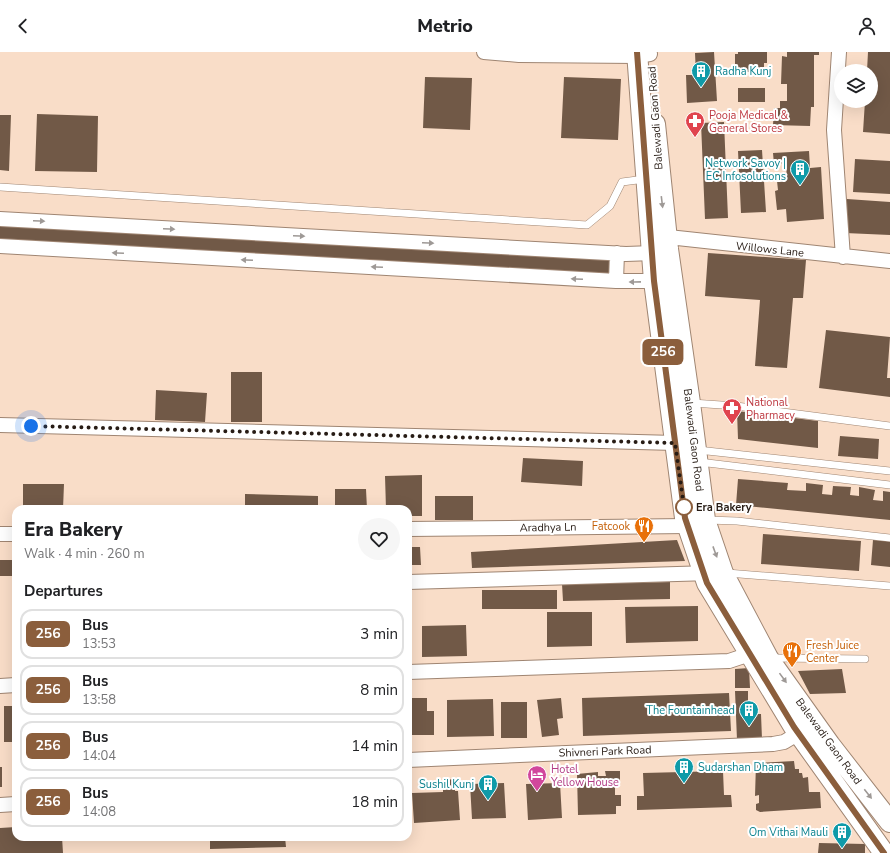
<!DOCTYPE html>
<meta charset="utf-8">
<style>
:root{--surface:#fff;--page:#f6f6f6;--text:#202124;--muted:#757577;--line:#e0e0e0}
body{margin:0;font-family:"Nunito Sans",sans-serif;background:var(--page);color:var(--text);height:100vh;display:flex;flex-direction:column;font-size:15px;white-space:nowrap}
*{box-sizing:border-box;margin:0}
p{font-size:13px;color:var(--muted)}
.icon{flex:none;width:22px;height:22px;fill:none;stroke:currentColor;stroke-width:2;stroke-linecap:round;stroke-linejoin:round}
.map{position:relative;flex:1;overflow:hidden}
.panel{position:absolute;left:12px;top:453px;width:400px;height:336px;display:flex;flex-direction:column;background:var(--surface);border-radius:12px;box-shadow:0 4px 16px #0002}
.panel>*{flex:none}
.badge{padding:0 8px;border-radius:6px;font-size:14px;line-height:26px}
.fabs{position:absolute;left:834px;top:12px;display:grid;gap:8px}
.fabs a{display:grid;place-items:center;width:44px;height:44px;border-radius:50%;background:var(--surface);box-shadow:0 4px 16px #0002;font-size:20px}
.you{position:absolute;width:20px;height:20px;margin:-10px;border:3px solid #fff;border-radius:50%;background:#1a73e8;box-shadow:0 0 0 6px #1a73e833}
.map>.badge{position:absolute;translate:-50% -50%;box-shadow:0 0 0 2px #fff}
h2{padding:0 12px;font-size:15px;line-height:36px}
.round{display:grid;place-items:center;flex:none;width:42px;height:42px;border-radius:21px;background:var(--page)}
.summary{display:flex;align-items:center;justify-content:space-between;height:68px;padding:0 12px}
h1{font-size:19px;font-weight:800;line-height:30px}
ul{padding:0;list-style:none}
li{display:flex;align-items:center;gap:12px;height:50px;margin:0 8px 6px;padding:0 4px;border:2px solid var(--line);border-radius:12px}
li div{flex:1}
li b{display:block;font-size:15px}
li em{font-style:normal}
li .badge{min-width:44px;font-weight:700;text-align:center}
header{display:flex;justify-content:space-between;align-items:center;height:52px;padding:0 12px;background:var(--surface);font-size:18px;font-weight:800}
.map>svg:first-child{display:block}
.building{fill:#715947}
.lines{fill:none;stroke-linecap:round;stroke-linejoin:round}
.lane-casing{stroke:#9f8572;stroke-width:8}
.street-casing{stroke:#9f8572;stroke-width:16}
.secondary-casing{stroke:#9f8572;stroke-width:22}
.lane{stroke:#fff;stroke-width:7}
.street{stroke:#fff;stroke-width:14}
.secondary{stroke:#fff;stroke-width:20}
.oneway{fill:#9e9996}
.line-casing{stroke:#fff;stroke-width:9}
.line{stroke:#8b5e3c;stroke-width:6}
.walk{stroke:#271c15;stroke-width:4;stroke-dasharray:0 7.2}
.stop-dot{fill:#fff;stroke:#8b5e3c;stroke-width:2}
.labels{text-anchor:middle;stroke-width:4;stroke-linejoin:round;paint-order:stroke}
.culture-label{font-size:11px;fill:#0d838f;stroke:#fff;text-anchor:end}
.health-label{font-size:11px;fill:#be3a42;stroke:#fff;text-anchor:start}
.street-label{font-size:11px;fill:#271c15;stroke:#fff}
.stop-label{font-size:11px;font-weight:bold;fill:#271c15;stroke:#fff;text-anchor:start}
.food-label{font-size:11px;fill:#c56008;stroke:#fff;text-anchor:end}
.hotel-label{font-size:11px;fill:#b23c85;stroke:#fff;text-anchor:start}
</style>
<header><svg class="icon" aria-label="back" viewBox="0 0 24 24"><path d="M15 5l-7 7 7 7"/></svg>Metrio<svg class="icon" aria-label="person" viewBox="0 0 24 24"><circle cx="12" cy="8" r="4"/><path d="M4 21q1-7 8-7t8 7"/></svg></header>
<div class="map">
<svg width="890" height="801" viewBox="0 0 890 801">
<rect width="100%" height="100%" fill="#f9ddc8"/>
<!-- building -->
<path class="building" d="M 714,0 L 717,49 L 687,51 L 686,23 L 696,23 L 695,1 Z
M 738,0 L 767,0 L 767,11 L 764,11 L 764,20 L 735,20 L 735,2 L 738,2 Z
M 787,0 L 819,0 L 819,3 L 814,3 L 814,55 L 811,55 L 810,74 L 773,73 L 774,56 L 780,56 L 780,49 L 787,49 L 787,32 L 781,32 L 782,4 L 787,5 Z
M 868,0 L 890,0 L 890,82 L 863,80 L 865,49 L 871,49 L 871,19 L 867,19 Z
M 425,25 L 472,26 L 470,78 L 423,76 Z
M 564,25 L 621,27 L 618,88 L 561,86 Z
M 738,36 L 765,36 L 765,50 L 738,50 Z
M 37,62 L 98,64 L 97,120 L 35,119 Z
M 0,63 L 11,63 L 9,119 L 0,118 Z
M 724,70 L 728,166 L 705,167 L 701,71 Z
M 762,98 L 766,160 L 741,161 L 738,99 Z
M 809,99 L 810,116 L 821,115 L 824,167 L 787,170 L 786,157 L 777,158 L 775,139 L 778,138 L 777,129 L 787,128 L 786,111 L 774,112 L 773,101 Z
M 855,107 L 890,109 L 890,142 L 853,140 Z
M 847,147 L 890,150 L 890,183 L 845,181 Z
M 0,171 L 610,205 L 609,222 L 0,189 Z
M 708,201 L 806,208 L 803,246 L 793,246 L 787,316 L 755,314 L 760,248 L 705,244 Z
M 826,278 L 890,285 L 887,326 L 890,326 L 890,345 L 819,336 Z
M 231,320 L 262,320 L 262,370 L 231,370 Z
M 156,338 L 207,341 L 205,370 L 155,368 Z
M 737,359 L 818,369 L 818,396 L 738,387 Z
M 840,384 L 879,387 L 878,407 L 838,404 Z
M 523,406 L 583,409 L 582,434 L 521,430 Z
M 422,423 L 422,464 L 408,464 L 408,457 L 386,457 L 385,424 Z
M 738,427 L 788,431 L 787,438 L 806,439 L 806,431 L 823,433 L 822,442 L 832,443 L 833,434 L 851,435 L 850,443 L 859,444 L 859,435 L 875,438 L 873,448 L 883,449 L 883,439 L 890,440 L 890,468 L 736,453 Z
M 23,432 L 64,432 L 63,457 L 23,457 Z
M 335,437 L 366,437 L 367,457 L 335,457 Z
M 245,442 L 318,444 L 318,457 L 245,457 Z
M 435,444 L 473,444 L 473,468 L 435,468 Z
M 763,482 L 861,489 L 859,519 L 761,512 Z
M 677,488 L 685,509 L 472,516 L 471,500 Z
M 873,488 L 890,489 L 890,515 L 871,513 Z
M 408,495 L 420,495 L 421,513 L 408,513 Z
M 0,508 L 16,508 L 16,524 L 0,524 Z
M 670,530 L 670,547 L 563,549 L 562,532 Z
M 482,538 L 557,538 L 557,557 L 482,557 Z
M 698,554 L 698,589 L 626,591 L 625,555 Z
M 547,560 L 592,560 L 592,594 L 547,595 Z
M 408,571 L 410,571 L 411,603 L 408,603 Z
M 466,573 L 467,604 L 422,605 L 422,574 Z
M 749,616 L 750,636 L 735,636 L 735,617 Z
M 842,617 L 846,641 L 810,642 L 798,619 Z
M 735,639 L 748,639 L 748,650 L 753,650 L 754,662 L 761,662 L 762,687 L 737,688 Z
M 729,641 L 731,679 L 583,684 L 582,646 Z
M 408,646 L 427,646 L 427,659 L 434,659 L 434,683 L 408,683 Z
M 561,646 L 563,666 L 557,667 L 559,683 L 542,685 L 537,648 Z
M 493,647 L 494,684 L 447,685 L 447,648 Z
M 501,650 L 527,650 L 527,686 L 501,686 Z
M 4,654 L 16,654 L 16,690 L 4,690 Z
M 794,709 L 795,717 L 799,717 L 799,721 L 802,721 L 803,726 L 808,725 L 809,740 L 820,740 L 821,756 L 760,760 L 756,758 L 756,752 L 759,751 L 759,743 L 755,744 L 756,711 Z
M 0,715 L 2,715 L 2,735 L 0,735 Z
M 605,719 L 620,719 L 620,733 L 615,733 L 615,743 L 621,743 L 621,754 L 616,754 L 616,762 L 578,763 L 577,722 L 598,720 L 598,724 L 606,724 Z
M 723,719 L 724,743 L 731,743 L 732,755 L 637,758 L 637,744 L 644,744 L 643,721 Z
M 455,727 L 455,739 L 458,739 L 460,768 L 414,771 L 412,741 L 443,740 L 443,728 Z
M 504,731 L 506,766 L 472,767 L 470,732 Z
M 560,731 L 562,766 L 528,768 L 526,732 Z
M 16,775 L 16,785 L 62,785 L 63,801 L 0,801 L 0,776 Z
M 210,785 L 285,785 L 286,795 L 210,797 Z
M 819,791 L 865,792 L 865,801 L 818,801 Z"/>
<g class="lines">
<defs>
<path id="lane" d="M 0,135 L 587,173 L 610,154 L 622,130 L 645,127
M 692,351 L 736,354 L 890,374
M 698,398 L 890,419
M 699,410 L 890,433
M 707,468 L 737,469 L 890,486
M 727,521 L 890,534
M 772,606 L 865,607"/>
<path id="street" d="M 484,0 L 519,3 L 637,4 L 650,2
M 839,0 L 834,78 L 843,205
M 0,167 L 626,202 L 653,201
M 659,184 L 890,209
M 0,194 L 616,229 L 654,229
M 616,229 L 617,201
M 0,373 L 675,391
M 408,477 L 688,474
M 0,482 L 16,482
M 408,530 L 711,521
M 408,620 L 729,609 L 750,602
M 0,634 L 16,633
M 408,708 L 773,692 L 784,690 L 799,681
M 0,753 L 16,752"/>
<path id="secondary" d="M 637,0 L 654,229 L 685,466 L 707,531 L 794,675 L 884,801
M 655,72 L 668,197 L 690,351 L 705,468 L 723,521 L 768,606 L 830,693 L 890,770"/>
</defs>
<!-- lane casing -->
<use href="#lane" class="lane-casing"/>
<!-- street casing -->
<use href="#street" class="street-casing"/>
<!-- secondary casing -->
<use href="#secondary" class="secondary-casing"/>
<!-- lane -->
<use href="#lane" class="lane"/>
<!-- street -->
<use href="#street" class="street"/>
<!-- secondary -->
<use href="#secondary" class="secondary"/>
</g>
<!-- one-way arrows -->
<defs><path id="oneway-solid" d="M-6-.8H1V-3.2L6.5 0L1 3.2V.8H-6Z"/></defs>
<g class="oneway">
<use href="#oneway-solid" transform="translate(662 150) rotate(83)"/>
<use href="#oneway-solid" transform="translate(39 169) rotate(3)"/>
<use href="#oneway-solid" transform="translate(169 177) rotate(3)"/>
<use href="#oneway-solid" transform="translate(299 184) rotate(3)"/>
<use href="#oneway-solid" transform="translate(428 191) rotate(3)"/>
<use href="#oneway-solid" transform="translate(118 201) rotate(-177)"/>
<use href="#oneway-solid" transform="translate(247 208) rotate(-177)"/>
<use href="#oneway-solid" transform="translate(377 215) rotate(-177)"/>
<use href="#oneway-solid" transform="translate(577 227) rotate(-177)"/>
<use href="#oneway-solid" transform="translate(635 230) rotate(179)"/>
<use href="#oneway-solid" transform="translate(715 500) rotate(70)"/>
<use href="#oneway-solid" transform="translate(783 626) rotate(54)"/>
<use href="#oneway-solid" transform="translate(868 742) rotate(52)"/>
</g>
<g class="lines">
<defs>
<path id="line" d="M 637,0 L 654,229 L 685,466 L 707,531 L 794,675 L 884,801"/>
</defs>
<!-- line casing -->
<use href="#line" class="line-casing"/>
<!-- line -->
<use href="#line" class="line"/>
<!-- walk -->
<path class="walk" d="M 31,374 L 675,391 L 684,455"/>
</g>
<!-- icons -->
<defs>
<symbol id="building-pin" viewBox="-11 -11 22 30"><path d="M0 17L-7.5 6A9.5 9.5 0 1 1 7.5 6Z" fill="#0f9aa8" stroke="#fff"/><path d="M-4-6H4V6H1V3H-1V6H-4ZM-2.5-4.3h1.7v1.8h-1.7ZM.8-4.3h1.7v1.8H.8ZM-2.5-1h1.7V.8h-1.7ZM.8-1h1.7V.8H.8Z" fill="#fff"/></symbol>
<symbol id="pharmacy-pin" viewBox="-11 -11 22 30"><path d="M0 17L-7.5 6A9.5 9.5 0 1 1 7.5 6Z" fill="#e0444e" stroke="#fff"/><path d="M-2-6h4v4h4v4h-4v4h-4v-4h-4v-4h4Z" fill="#fff"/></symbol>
<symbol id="restaurant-pin" viewBox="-11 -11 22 30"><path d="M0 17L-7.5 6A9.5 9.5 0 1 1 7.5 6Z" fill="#e8710a" stroke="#fff"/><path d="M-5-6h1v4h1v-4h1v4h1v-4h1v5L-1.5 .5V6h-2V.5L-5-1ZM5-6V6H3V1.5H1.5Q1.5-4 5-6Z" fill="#fff"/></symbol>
<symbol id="hotel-pin" viewBox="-11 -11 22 30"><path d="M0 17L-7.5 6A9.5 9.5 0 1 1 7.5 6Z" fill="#d1479c" stroke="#fff"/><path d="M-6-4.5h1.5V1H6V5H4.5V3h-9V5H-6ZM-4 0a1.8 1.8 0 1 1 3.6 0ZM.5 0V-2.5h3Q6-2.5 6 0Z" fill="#fff"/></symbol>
</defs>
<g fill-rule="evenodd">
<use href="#building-pin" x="690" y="8" width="22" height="30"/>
<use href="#pharmacy-pin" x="684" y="58" width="22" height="30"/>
<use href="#building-pin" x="789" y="106" width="22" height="30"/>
<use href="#pharmacy-pin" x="721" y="345" width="22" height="30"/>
<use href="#restaurant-pin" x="633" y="463" width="22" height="30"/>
<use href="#restaurant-pin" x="781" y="588" width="22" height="30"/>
<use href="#building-pin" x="738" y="647" width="22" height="30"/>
<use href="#building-pin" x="673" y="704" width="22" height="30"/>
<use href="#hotel-pin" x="526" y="712" width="22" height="30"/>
<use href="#building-pin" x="477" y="721" width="22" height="30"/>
<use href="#building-pin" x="831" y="769" width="22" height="30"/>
</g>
<!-- markers -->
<circle class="stop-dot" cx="684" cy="455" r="8"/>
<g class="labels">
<!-- culture labels -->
<g class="culture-label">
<text x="715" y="23" text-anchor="start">Radha Kunj</text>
<text x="786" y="115">Network Savoy |<tspan x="786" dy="13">EC Infosolutions</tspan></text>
<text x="735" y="662">The Fountainhead</text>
<text x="698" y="719" text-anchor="start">Sudarshan Dham</text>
<text x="474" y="736">Sushil Kunj</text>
<text x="828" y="784">Om Vithai Mauli</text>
</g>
<!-- health labels -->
<g class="health-label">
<text x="709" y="67">Pooja Medical &amp;<tspan x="709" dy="13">General Stores</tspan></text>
<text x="746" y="354">National<tspan x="746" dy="13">Pharmacy</tspan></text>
</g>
<!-- street labels -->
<g class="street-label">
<text transform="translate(655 66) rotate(-94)" y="4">Balewadi Gaon Road</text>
<text transform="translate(770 197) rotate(6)" y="4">Willows Lane</text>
<text transform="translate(694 388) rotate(83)" y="4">Balewadi Gaon Road</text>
<text transform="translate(548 475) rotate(-1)" y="4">Aradhya Ln</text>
<text transform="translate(829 689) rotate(54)" y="4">Balewadi Gaon Road</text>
<text transform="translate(605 699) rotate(-2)" y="4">Shivneri Park Road</text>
</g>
<!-- stop labels -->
<g class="stop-label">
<text x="696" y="459">Era Bakery</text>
</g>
<!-- food labels -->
<g class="food-label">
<text x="630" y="478">Fatcook</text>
<text x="806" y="597" text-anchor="start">Fresh Juice<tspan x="806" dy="13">Center</tspan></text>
</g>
<!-- hotel labels -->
<g class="hotel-label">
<text x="551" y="721">Hotel<tspan x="551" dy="13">Yellow House</tspan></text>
</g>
</g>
</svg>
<div class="fabs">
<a><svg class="icon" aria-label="layers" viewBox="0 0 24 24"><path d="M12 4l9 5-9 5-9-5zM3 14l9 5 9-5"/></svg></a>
</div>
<div class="you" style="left:31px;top:374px"></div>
<b class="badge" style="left:663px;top:300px;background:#8b5e3c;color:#fff">256</b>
<section class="panel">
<div class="summary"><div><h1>Era Bakery</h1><p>Walk · 4 min · 260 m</p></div><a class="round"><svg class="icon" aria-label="heart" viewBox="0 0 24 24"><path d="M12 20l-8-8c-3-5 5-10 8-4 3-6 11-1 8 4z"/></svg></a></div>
<h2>Departures</h2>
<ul>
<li><span class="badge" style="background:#8b5e3c;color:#fff">256</span><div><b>Bus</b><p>13:53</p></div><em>3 min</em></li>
<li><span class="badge" style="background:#8b5e3c;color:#fff">256</span><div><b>Bus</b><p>13:58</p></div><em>8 min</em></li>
<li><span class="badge" style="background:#8b5e3c;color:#fff">256</span><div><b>Bus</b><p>14:04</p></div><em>14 min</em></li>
<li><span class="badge" style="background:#8b5e3c;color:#fff">256</span><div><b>Bus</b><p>14:08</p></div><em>18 min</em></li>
</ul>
</section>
</div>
